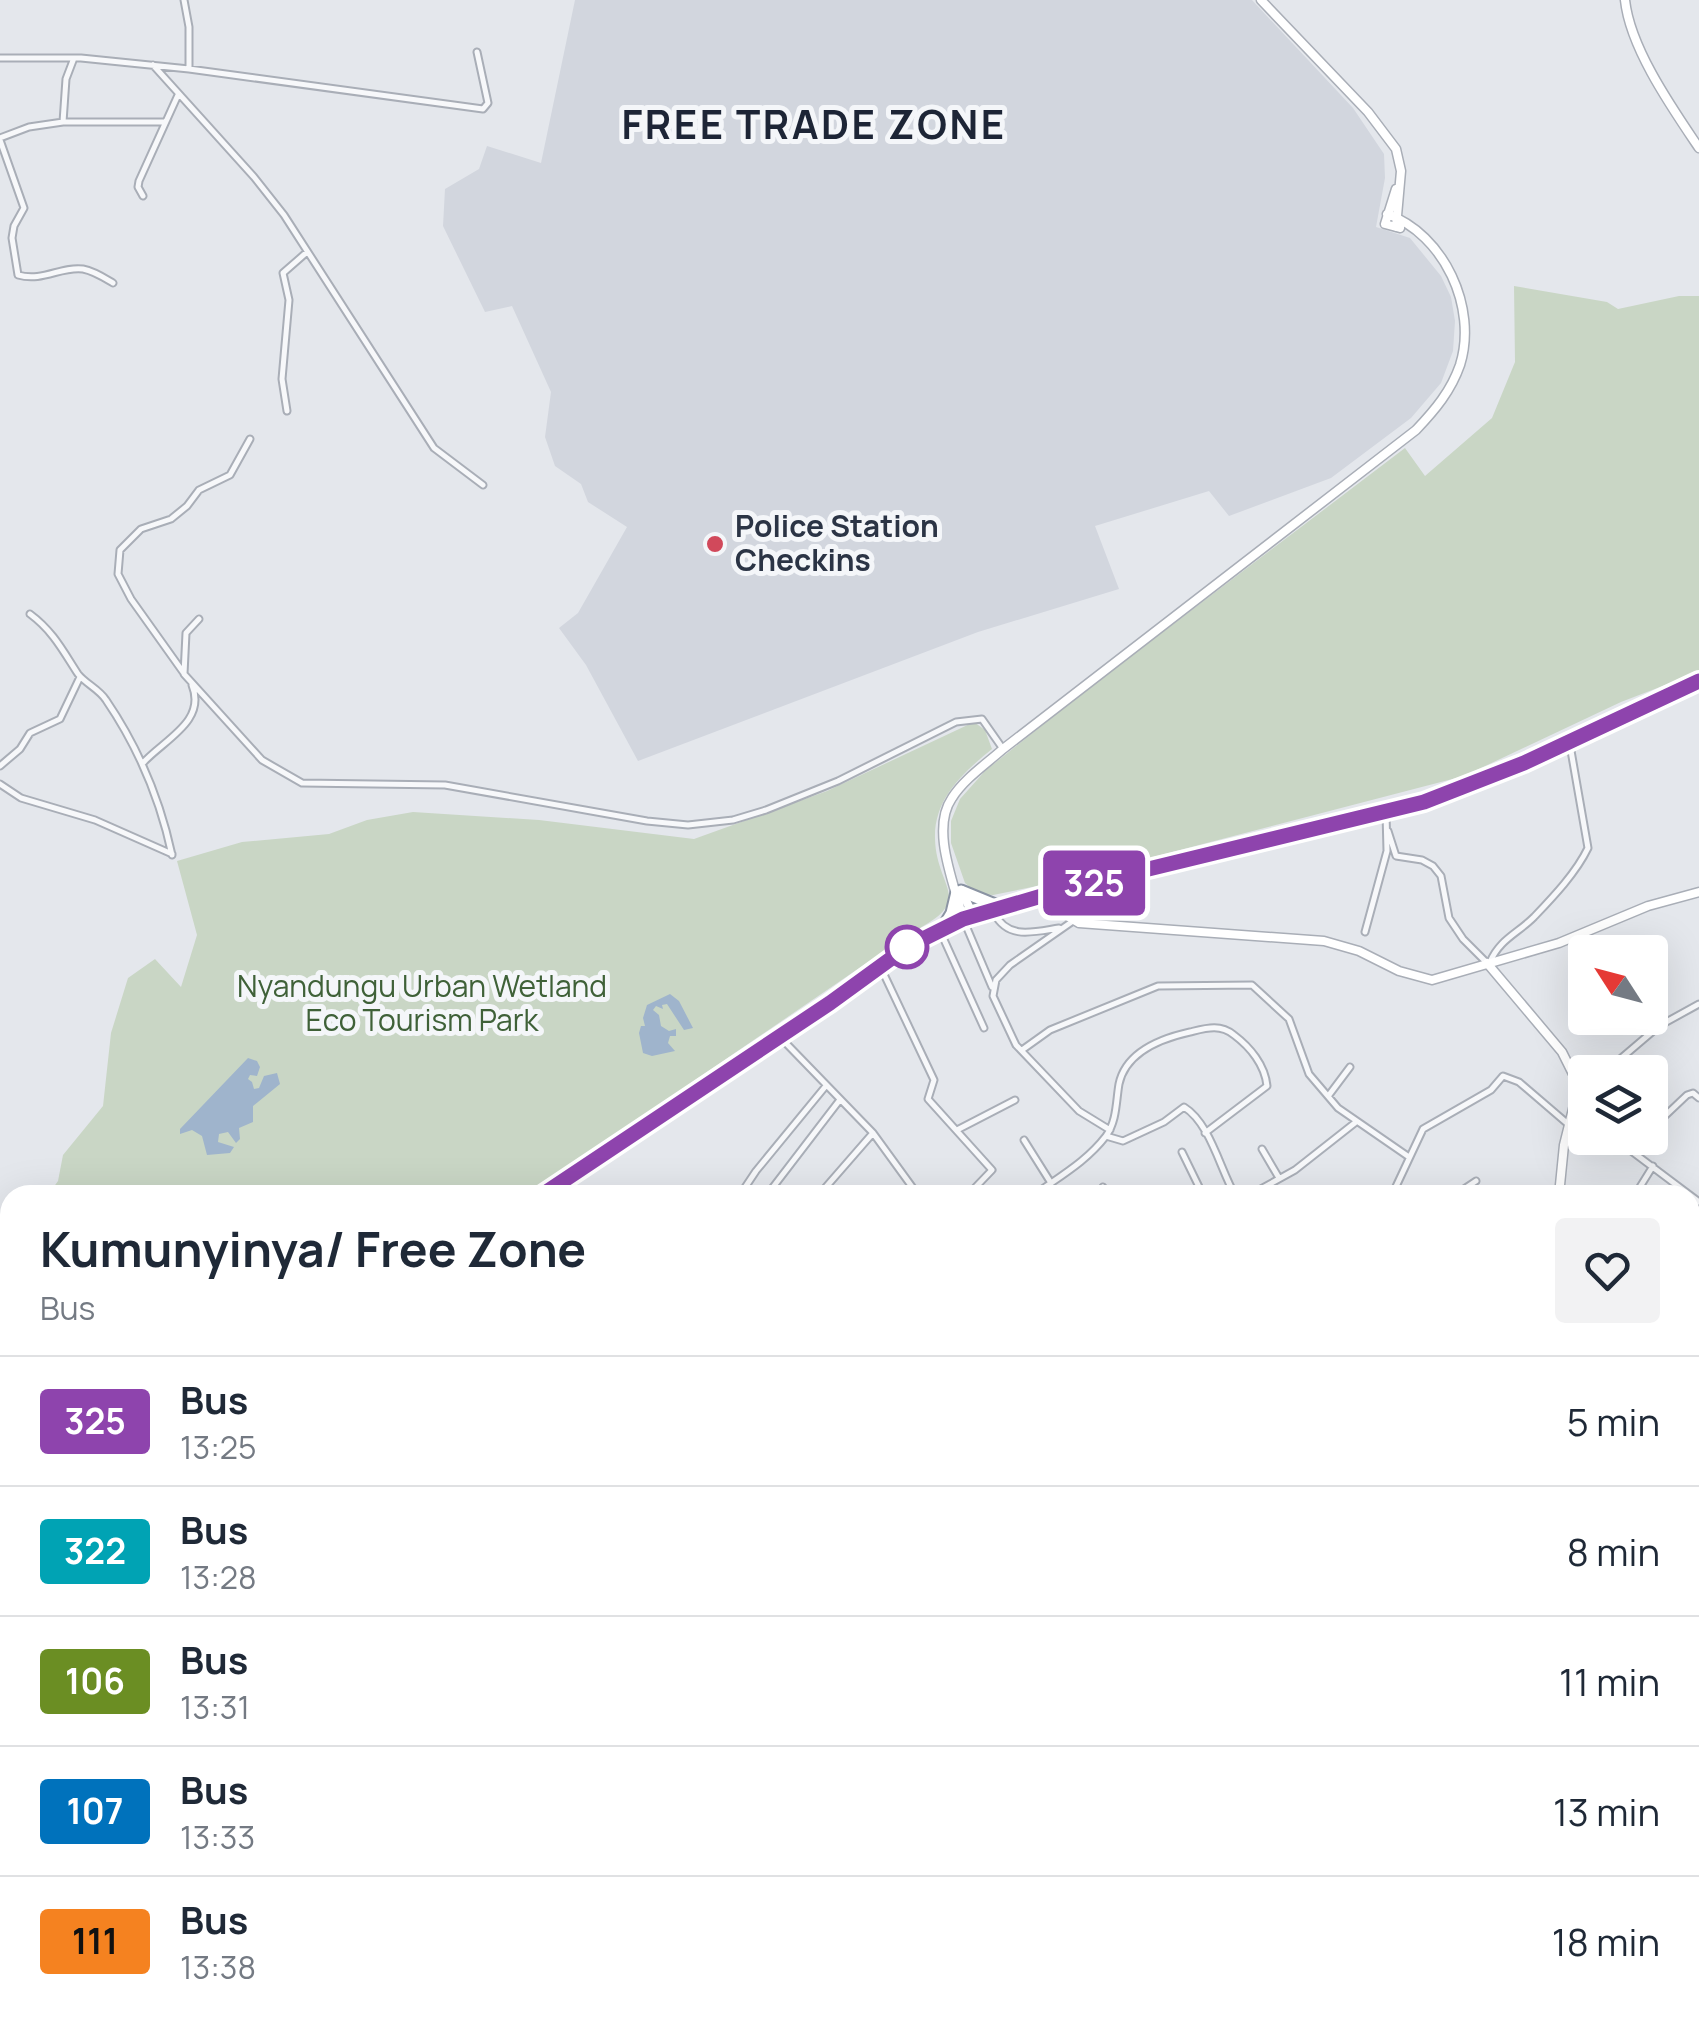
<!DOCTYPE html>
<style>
:root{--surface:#fff;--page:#f2f2f3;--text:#1f2937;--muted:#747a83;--line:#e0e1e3}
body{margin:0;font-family:Manrope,sans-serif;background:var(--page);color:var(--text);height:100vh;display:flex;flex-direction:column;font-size:38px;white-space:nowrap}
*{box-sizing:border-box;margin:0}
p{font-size:32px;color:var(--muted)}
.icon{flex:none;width:55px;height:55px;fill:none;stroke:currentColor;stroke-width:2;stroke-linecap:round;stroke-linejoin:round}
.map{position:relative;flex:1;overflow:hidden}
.details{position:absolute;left:0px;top:1185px;width:1700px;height:842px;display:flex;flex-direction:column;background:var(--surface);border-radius:30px 30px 0 0;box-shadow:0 10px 40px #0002}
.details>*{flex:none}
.badge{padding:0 20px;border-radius:8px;font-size:35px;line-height:65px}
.needle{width:65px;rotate:306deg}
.fabs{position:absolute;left:1568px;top:935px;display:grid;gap:20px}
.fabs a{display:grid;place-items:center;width:100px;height:100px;border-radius:10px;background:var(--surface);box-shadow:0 10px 40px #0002;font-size:50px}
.map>.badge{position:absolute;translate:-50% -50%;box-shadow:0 0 0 5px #fff}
.round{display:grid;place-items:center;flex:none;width:105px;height:105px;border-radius:10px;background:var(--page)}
.headline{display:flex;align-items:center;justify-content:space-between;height:170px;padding:0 40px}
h1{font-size:48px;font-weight:700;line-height:75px}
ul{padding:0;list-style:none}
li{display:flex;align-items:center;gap:30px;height:130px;padding:0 40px;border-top:2px solid var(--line)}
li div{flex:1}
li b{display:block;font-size:38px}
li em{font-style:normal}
li .badge{min-width:110px;font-weight:700;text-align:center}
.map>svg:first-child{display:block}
.built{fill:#d2d6de}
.green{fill:#c9d6c5}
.water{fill:#9fb4cc}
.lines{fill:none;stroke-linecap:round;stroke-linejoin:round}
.runway{stroke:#b0b6c1;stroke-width:35}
.street-casing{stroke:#a9aeb7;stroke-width:9}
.secondary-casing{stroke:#a9aeb7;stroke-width:11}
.highway-casing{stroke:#8b94a3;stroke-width:15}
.street{stroke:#f7f8fa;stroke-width:5}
.secondary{stroke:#fff;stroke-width:8}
.highway{stroke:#fff;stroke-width:11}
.line-casing{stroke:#fff;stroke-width:22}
.line{stroke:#8e44ad;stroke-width:15}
.poi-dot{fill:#d1495b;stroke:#f4f6f9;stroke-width:4}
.stop-dot{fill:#fff;stroke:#8e44ad;stroke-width:5}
.labels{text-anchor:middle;stroke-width:10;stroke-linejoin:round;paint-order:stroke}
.poi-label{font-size:30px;font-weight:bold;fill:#2b3445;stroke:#f4f6f9;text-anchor:start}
.park-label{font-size:30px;fill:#3f6138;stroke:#f4f6f9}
.district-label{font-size:40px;font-weight:bold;letter-spacing:2.5px;fill:#1d2536;stroke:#f4f6f9}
</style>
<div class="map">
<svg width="1699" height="2026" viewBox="0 0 1699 2026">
<rect width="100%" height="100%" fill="#e4e7ec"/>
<!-- built -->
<path class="built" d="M 575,0 L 1252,0 L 1353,108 L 1384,154 L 1385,178 L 1376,227 L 1410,238 L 1441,276 L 1451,297 L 1455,321 L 1453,351 L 1441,383 L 1411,418 L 1331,478 L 1229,516 L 1209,491 L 1095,526 L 1119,589 L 978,632 L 638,761 L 586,665 L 559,628 L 578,613 L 627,527 L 588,502 L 581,484 L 555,466 L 545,437 L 551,392 L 512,306 L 485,312 L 443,226 L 445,189 L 479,169 L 487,146 L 541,163 Z
M 1699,1362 L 1699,1908 L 1690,1917 L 1690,1370 Z
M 1025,2018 L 1587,2018 L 1579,2026 L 1014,2026 Z"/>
<!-- green -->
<path class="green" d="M 1514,286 L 1607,302 L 1618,309 L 1679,296 L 1699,296 L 1699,672 L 1621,702 L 1464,776 L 1057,882 L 993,895 L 977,894 L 965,883 L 951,843 L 951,821 L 960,799 L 985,771 L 1080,695 L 1405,448 L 1425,476 L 1492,418 L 1515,362 Z
M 974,722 L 985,730 L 992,749 C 964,772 934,798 935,838 C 936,891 979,899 909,934 L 527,1195 L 48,1195 L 58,1181 L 63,1155 L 103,1106 L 111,1033 L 128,978 L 155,959 L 181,987 L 197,935 L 177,861 L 242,842 L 329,834 L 367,820 L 413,812 L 539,820 L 694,839 L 827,791 Z
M 10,1224 L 10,1470 L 0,1458 L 0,1231 Z
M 0,1475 L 10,1489 L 10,1594 L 0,1628 Z"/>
<!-- water -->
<path class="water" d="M 670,994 L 679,1001 L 693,1028 L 684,1030 L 667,1004 L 662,1005 L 663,1009 L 656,1006 L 653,1010 L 659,1015 L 661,1026 L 669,1031 L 676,1029 L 676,1036 L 670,1036 L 668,1043 L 675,1051 L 652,1056 L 643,1053 L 639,1033 L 641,1026 L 645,1026 L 643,1018 L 647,1005 Z
M 248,1058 L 257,1061 L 260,1067 L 257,1076 L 250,1075 L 248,1079 L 252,1082 L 254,1089 L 259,1088 L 264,1076 L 277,1073 L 280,1084 L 253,1106 L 253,1122 L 239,1128 L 240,1139 L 236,1143 L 228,1132 L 219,1134 L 218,1142 L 234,1147 L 230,1153 L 207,1155 L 202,1136 L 192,1130 L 180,1134 L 180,1129 Z"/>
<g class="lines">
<!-- runway -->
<path class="runway" d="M 1690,1648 L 1699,1640
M 1301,2026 L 1310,2018"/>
<defs>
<path id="street" d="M 184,0 L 189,27 L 189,69
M 0,58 L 81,58 L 189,69 L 483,109 L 488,103 L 477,52
M 153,65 L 254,177 L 284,215 L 434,448 L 483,485
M 63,122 L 66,79 L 74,58
M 0,138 L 29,127 L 63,122 L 164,122
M 0,140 L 24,208 L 14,226 L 12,238 L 18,275 C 43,282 61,266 83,269 C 94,271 103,277 113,283
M 143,196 L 138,187 L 139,181 L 178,95
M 287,411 L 282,379 L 289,300 L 283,273 L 307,252
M 30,614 C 53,631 63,651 78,674 C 86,684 99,689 106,700 C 138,747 160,799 172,855
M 199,619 L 186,633 L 184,674 L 262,760 L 302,783 L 445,785 L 647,821 L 688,825 L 733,820 L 766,810 L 838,781 L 956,722 L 982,719 L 1003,749
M 183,672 L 131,599 L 118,574 L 120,550 L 141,529 L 171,519 L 187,506 L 199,490 L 230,475 L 250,439
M 142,764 C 163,740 207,722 192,685
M 0,766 L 20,749 L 30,733 L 60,719 L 80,677
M 0,784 L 21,798 L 95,820 L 172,854
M 1388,831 L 1396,856 L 1422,860 L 1433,866 L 1441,876 L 1449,918 L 1463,939 L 1487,963
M 994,913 C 1008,940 1033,932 1059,928
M 964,921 L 992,987
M 1073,921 L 1010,965 L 996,980 L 993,996 L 1016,1045 L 1079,1111 L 1110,1130
M 1365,932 L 1387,851 L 1386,813
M 941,933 L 984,1028
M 1490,962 C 1500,939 1517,934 1534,917 C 1553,897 1576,873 1588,848 L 1570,745
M 881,968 L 934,1080 L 928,1099 L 992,1170 L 968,1195
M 779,1036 L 873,1133 L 918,1195
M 1022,1050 L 1050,1030 L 1158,986 L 1252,985 L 1289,1019 L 1309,1074 L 1338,1108 L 1409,1157
M 1605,1072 L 1659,1026 L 1699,1004
M 1329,1095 L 1350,1067
M 1577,1111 L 1585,1098
M 957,1130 L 1015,1100
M 1650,1130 L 1687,1095 L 1693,1093 L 1699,1098
M 1106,1136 L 1123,1141 L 1164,1122 L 1184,1107 C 1210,1123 1220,1169 1235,1195
M 1614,1138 L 1699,1202
M 1024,1140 L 1051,1183
M 1262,1149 L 1279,1178
M 1634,1151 L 1644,1138
M 1182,1152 L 1203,1195
M 565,1183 L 568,1195
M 740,1195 L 756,1171 L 825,1087
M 767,1195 L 839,1101
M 819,1195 L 873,1133
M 954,1195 L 957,1195
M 1034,1195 C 1060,1176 1086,1162 1106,1136 C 1117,1121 1116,1101 1119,1084 C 1126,1051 1163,1038 1190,1032 C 1207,1028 1220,1024 1234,1035 C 1250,1047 1265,1065 1267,1086 L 1205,1133
M 1098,1195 L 1103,1187
M 1250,1195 L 1295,1170 L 1356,1122
M 1392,1195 L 1423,1129 L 1491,1090 L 1503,1076 L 1519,1082 L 1568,1124
M 1461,1195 L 1464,1189 L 1476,1181
M 1635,1195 L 1653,1166
M 0,1714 L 10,1675
M 0,1980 L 10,1980
M 1690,2017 L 1699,2023
M 128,2018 L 129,2026
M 297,2018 L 305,2026
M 446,2018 L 449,2026
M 525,2018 L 528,2026
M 648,2018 L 650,2026
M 697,2018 L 699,2026
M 1622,2018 L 1624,2026
M 3,2026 L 7,2004
M 38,2026 L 40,2018
M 191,2026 L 196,2018
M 220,2026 L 220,2018
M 352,2026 L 355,2018"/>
<path id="secondary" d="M 1261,0 L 1368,112 L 1396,149 L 1401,171 L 1396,227
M 1625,0 C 1630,48 1672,108 1699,148
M 1396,189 L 1385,224 L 1400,228
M 961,890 L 973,915
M 1063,890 L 1069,917 L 1079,923 L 1324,941 L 1359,951 L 1399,971 L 1432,980 L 1559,943 L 1648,906 L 1699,892
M 963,919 C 955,885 930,830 952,798 C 964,779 986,764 1003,749 L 1416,430 C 1435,410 1451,391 1460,365 C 1478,308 1444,234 1387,214
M 1487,963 L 1562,1052 L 1575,1078 L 1577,1093 L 1564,1145 L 1559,1195
M 1690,1342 L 1699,1331
M 0,1466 L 10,1479
M 0,1534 L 10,1536
M 1690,1954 L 1699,1948
M 752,2026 L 764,2018
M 1605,2026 L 1612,2018"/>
<path id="highway" d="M 961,891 L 1000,907
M 943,928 L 952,913 L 957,892
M 542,1195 L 829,1003 L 907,947 L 963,919 L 1063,890 L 1424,802 L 1524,763 L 1699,681
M 0,1643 L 10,1617"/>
</defs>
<!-- street casing -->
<use href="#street" class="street-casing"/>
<!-- secondary casing -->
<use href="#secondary" class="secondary-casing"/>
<!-- highway casing -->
<use href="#highway" class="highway-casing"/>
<!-- street -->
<use href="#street" class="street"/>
<!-- secondary -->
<use href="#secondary" class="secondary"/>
<!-- highway -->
<use href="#highway" class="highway"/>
</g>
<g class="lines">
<defs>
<path id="line" d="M 542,1195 L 830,1003 L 907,947 L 963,919 L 1062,890 L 1424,802 L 1524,763 L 1699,681"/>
</defs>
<!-- line casing -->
<use href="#line" class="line-casing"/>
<!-- line -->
<use href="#line" class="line"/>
</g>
<!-- markers -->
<circle class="poi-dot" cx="715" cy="544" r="10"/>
<circle class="stop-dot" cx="907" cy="947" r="20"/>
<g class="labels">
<!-- poi labels -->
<g class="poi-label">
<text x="735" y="537">Police Station<tspan x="735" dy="34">Checkins</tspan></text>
</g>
<!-- park labels -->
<g class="park-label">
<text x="422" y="997">Nyandungu Urban Wetland<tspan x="422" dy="34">Eco Tourism Park</tspan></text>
</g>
<!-- district labels -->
<g class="district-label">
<text x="814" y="139">FREE TRADE ZONE</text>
</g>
</g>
</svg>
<div class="fabs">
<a><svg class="needle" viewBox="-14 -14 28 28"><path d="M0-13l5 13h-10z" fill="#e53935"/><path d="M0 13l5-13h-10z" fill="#747a83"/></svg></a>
<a><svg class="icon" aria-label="layers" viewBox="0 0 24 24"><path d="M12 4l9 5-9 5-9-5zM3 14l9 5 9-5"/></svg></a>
</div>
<b class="badge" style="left:1094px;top:883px;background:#8e44ad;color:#fff">325</b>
<section class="details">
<div class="headline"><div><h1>Kumunyinya/ Free Zone</h1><p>Bus</p></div><a class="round"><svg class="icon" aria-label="heart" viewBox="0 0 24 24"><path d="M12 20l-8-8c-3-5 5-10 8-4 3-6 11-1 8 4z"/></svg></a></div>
<ul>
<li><span class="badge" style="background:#8e44ad;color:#fff">325</span><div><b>Bus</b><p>13:25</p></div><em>5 min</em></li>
<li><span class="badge" style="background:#00a3b4;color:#fff">322</span><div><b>Bus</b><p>13:28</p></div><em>8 min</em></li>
<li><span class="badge" style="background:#6b8e23;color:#fff">106</span><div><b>Bus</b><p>13:31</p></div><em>11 min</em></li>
<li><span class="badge" style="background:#0072bc;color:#fff">107</span><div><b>Bus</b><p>13:33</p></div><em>13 min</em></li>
<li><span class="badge" style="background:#f58220;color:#111">111</span><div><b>Bus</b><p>13:38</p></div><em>18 min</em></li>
</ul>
</section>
</div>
